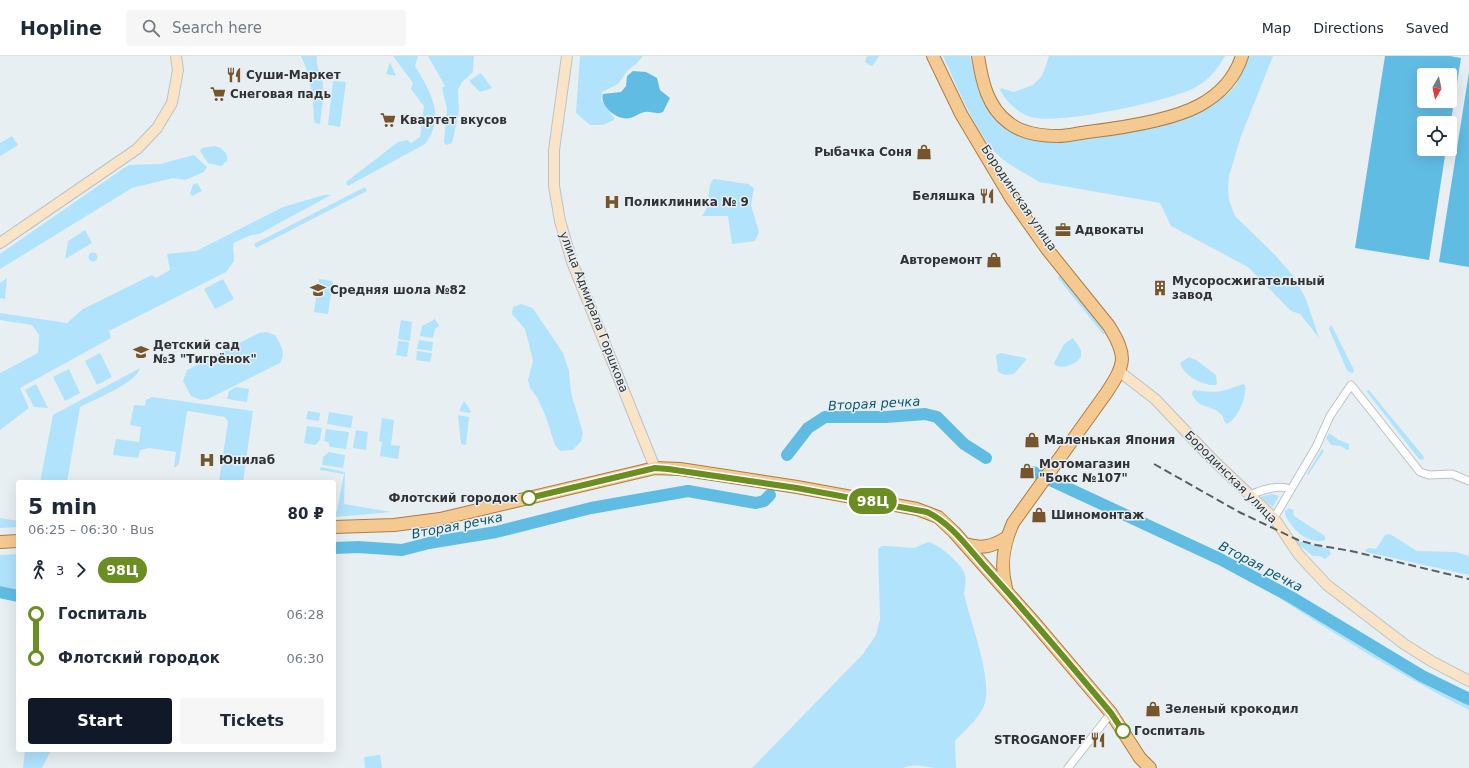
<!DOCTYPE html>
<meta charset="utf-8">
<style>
:root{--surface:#fff;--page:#f6f6f7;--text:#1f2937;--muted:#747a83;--line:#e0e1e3;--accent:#111827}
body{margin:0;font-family:"DejaVu Sans",sans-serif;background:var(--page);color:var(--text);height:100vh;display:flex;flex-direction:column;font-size:15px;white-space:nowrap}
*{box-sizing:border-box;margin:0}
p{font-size:13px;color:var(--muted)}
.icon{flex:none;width:22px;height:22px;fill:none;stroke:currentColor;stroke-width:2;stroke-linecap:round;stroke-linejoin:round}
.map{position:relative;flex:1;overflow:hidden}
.panel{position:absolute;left:16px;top:424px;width:320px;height:272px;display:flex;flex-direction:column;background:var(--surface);border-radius:4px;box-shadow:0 4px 16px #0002}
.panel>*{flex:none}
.badge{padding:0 8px;border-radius:13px;font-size:14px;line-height:26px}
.needle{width:26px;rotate:189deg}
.controls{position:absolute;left:1417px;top:12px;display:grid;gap:8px}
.controls a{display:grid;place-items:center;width:40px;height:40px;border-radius:4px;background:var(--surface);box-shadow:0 4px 16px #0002;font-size:20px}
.map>.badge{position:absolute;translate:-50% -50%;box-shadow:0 0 0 2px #fff}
.legs{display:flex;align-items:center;gap:6px;height:44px;padding:0 12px;font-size:13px}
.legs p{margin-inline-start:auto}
.summary{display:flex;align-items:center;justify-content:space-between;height:68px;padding:0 12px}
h1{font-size:22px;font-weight:600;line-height:30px}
.button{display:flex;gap:8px;margin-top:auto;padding:8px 12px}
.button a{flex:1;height:46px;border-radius:4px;background:var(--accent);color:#fff;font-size:16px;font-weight:600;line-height:46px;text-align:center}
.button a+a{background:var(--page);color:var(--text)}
ul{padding:0 12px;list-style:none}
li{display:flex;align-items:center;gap:14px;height:44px;font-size:15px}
li i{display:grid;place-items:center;width:6px;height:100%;margin:0 5px;background:currentColor}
li i::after{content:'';width:10px;height:10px;margin:-5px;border:3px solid;border-radius:50%;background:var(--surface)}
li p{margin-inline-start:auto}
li:first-child i{background:linear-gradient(#0000 50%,currentColor 0)}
li:last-child i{background:linear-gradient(currentColor 50%,#0000 0)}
header{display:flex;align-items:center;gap:24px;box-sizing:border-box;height:56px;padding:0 20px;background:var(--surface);border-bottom:1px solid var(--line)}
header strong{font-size:19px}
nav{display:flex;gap:22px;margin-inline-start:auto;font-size:14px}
.search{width:280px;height:36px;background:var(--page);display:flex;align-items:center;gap:10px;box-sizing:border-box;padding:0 14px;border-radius:4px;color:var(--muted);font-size:15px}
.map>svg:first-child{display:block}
.green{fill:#b1e3fc}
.water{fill:#61bce4;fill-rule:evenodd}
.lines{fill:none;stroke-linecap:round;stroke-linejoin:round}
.river{stroke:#61bce4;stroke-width:12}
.street-casing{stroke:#bbc2c5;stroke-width:9}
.secondary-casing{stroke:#bbc2c5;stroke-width:12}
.primary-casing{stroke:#ac7d42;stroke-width:14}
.street{stroke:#fff;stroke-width:7}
.secondary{stroke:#fae4c8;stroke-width:10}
.primary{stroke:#f5c992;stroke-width:12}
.rail{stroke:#5c5f62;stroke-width:2;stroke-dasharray:8 4;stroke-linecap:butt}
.line-1-casing{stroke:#fff;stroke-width:9}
.line-1{stroke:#6b8e23;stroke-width:6}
.stop-1-dot{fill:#fff;stroke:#6b8e23;stroke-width:2}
.labels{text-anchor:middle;stroke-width:3;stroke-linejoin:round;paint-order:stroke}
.poi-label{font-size:12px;font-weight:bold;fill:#303234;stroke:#e8eff2;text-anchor:start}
.street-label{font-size:12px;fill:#303234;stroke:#e8eff2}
.stop-label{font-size:12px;font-weight:bold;fill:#303234;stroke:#e8eff2;text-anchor:end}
.water-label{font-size:13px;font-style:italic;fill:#0a5772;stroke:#e8eff2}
</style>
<header>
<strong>Hopline</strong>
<div class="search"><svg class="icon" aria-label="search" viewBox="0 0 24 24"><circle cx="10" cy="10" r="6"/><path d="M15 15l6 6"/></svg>Search here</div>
<nav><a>Map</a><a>Directions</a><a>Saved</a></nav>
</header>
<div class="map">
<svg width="1469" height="712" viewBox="0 0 1469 712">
<rect width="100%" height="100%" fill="#e8eff2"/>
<!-- green -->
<path class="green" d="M 301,0 L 317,0 C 315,12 323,18 323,30 C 324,42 321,55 320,68 L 315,67 L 314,64 C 313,40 311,21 301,0 Z
M 393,0 L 418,0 L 415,10 C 431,37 446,60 425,88 L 348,130 L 346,126 L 398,86 L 407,84 L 411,87 L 420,81 L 424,50 L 411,33 L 413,27 Z
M 428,0 L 474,0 L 473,16 L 462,26 L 458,34 L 459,56 L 452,87 L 446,89 L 444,86 L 447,53 L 442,32 L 445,30 Z
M 580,0 L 643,0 L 636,8 L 628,14 L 618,28 L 602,36 L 601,44 L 614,62 L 614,64 L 603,69 L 590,69 L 576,57 Z
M 867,0 L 879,0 L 873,9 L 871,10 L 865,6 Z
M 943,0 L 970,0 L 978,32 L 984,48 L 993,60 L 1005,72 L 1016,79 L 1029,83 L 1059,87 L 1111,80 L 1173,65 L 1201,55 L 1226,39 L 1236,29 L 1249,0 L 1273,0 L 1241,80 L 1229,120 L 1228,132 L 1229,144 L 1235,160 L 1276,200 L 1294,221 L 1306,243 L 1319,282 L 1300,258 L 1291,255 L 1248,211 L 1171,170 L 1160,147 L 1046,127 L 1039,126 C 1026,117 1009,110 998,99 C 975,77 957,29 943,0 Z
M 1049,0 L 1225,0 C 1217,14 1208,25 1194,32 C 1165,46 1066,67 1035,62 C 1020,59 1007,47 1000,34 L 1001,32 L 1014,36 L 1033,29 L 1042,20 Z
M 390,6 L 396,20 L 386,18 Z
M 481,17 L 492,32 L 480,36 L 469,25 Z
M 333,25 L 346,26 L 340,71 L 328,69 Z
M 12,80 L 18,89 L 0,100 L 0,87 Z
M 215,90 C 222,92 229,97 227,105 L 221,110 L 208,107 L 200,95 L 202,92 Z
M 194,99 L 207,111 L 204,116 L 185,124 L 173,122 L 132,132 L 0,213 L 0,198 L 121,114 L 129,109 L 160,108 Z
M 714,123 L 748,128 L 754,132 L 751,149 L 759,176 L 755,185 L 732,188 L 728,160 L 702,160 C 712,149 706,129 714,123 Z
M 197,127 L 202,135 L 192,140 L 190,137 L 193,129 Z
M 365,131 L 367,135 L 256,192 L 254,188 Z
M 324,139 L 331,139 L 259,178 L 251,179 L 233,187 L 234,205 L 226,216 L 109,275 L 111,282 L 20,332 L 29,352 L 0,374 L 0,317 L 38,297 L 39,279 L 32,269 L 0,264 L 0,257 L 67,267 L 83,253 L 152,219 L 156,222 L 170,214 L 167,198 L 196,195 L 283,151 Z
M 85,174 L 92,187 L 65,203 L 68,185 Z
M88.5 201a4.5 4.5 0 1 1 9 0a4.5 4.5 0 1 1-9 0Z
M 1060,219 L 1097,263 L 1105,278 L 1103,278 L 1058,222 Z
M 7,222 L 5,243 L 0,242 L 0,227 Z
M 223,223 L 234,243 L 215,253 L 204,233 Z
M 319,223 L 333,225 L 328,258 L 314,256 Z
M 521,248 L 532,252 L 534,254 L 563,297 L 569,315 L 571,337 L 583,377 L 581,385 L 573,394 L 560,395 L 555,389 L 546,361 L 537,341 L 530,332 L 528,324 L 533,305 L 525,273 L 512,258 L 513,251 Z
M 435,263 L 439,270 L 435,273 L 433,282 L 420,280 L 422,270 Z
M 401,264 L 412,266 L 410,285 L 398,283 Z
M 1331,269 L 1332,270 L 1354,314 L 1353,317 L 1349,316 L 1347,314 L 1329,273 Z
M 266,276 L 275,279 C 281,289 286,296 280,307 L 208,343 L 201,344 L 191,340 L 183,325 L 187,314 L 259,277 Z
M 1073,282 L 1081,294 L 1081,301 C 1075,308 1064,314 1055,309 L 1054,307 L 1064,288 Z
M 419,284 L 433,286 L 432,295 L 417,293 Z
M 398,285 L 409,286 L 407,301 L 396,299 Z
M 417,295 L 432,297 L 430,306 L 416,304 Z
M 100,297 L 112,321 L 97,329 L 85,305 Z
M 1000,297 L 1026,302 L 1026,304 L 1014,318 L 1005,319 L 998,316 L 996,299 Z
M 1189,301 L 1196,304 L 1216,319 L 1217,327 L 1216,329 C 1203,330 1184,320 1180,307 Z
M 140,312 C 137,327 93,344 80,351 L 67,426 L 40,426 L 53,359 Z
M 69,313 L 80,337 L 65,345 L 53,321 Z
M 36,328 L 48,352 L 34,351 L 25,334 Z
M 1243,328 L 1245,329 C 1247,341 1238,362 1227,368 C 1223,366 1224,361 1221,358 C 1211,348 1199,354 1192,338 L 1193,334 C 1218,337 1219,337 1243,328 Z
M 236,331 L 249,333 L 247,346 L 227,343 L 229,335 Z
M 1368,333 L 1424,401 L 1423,404 L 1419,403 L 1367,336 Z
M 152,341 L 253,355 L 243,426 L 219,426 L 228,366 L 225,361 L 188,355 L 187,356 L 179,407 L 176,411 L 174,411 L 176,396 L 149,392 L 150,385 L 149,392 L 140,394 L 138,402 L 113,399 L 116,383 L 139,386 L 141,371 L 130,369 L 134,349 L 145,350 L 146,344 Z
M 464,345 L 471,355 L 470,357 L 459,355 Z
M 308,355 L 320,357 L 319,365 L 306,363 Z
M 329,356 L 353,360 L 351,372 L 327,368 Z
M 458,359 L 469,361 L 466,389 L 461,388 Z
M 382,362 L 394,364 L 391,389 L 400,390 L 398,403 L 380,400 L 382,386 L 379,385 Z
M 307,370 L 322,372 L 320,384 L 315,389 L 304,387 Z
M 326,373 L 349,376 L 346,393 L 330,391 L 328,386 L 324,385 Z
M 356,374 L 368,376 L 366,394 L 353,392 Z
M 1329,377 L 1339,384 L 1349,388 L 1349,393 L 1347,394 L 1341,390 L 1331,389 L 1326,382 Z
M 1322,393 L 1324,395 L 1308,419 L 1307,418 Z
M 329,396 L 345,399 L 343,412 L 322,409 L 323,401 Z
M 321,411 L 345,416 L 344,448 L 391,456 L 334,461 L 334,456 L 337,455 L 344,418 L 320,414 Z
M 1272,438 L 1279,440 L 1273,451 L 1260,441 Z
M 1289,452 L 1293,454 L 1294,460 L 1325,480 L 1325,484 C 1308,489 1291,473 1285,458 L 1285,455 Z
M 0,462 L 18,465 L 18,471 L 0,472 Z
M 1390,478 L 1417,495 L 1456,496 L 1469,500 L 1469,519 L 1366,496 L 1365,494 L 1369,492 L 1376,493 L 1385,479 Z
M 1298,485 L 1329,493 L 1331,498 L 1325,503 L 1319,500 L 1313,500 L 1298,488 Z
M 928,486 C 939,488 959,506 964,516 C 967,524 965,531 964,538 C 970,564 992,622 985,647 C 981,661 965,674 955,685 L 956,712 C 950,712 943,712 936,712 C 925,711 915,707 903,712 L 752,712 L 863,598 L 876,579 L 880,563 L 878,493 L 882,490 L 887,490 L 914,492 Z
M 18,498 L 18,535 L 0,530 L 0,499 Z
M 1267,530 L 1419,623 L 1469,648 L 1469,654 C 1398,618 1331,576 1264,532 Z
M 25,694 L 51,694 L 42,712 L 23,712 Z
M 380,699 L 382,712 L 365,712 L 364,701 Z"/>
<!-- water -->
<path class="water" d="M 1385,0 L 1450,0 L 1461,2 L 1450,71 L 1450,67 L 1424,67 L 1424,93 L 1446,93 L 1429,204 L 1355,192 ZM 1424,19 L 1450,19 L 1450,45 L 1424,45 Z
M 633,15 L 646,16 L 657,22 L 660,34 L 670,42 L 663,56 C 656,59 652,55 645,56 C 639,57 635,61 630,62 C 618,65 599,50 603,38 L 621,36 L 626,30 L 627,20 Z
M 1469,16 L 1469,211 L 1439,206 Z"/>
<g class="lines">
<!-- river -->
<path class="river" d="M 787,399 L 808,372 L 825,361 L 886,361 L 925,358 L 937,361 L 964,388 L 986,402
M 1033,416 L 1220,503 L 1291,541 L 1422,620 L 1469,643
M 334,492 L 358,491 L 402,494 L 429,487 L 496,476 L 591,452 L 688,435 L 756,447 L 764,445 L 770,439
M 0,536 L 18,540"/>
<defs>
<path id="street" d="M 1250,439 C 1262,434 1278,428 1290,433
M 1274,462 L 1316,391 L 1330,360 L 1351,329 L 1420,416 L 1429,419 L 1452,418 L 1469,425
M 1068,712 L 1111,657"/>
<path id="secondary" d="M 567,0 L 554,94 L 554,130 L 560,165 L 572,206 L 655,412
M 0,187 L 137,93 L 157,72 L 172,47 L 178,14 L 176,0
M 1120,316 L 1155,343 L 1211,402 L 1274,462 L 1299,499 L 1327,529 L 1404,588 L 1431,605 L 1469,625"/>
<path id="primary" d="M 933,0 L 961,58 L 1011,142 L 1047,193 L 1109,270 C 1128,301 1125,308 1107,336 L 1013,467 C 1003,489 1000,509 1006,532
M 978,0 C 982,25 987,51 1009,67 C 1022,77 1042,80 1058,80 C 1068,80 1078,77 1088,76 C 1121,72 1171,65 1200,49 C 1220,38 1235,22 1242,0
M 334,471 L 394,469 L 440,463 L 655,412 L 680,413 L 797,431 L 917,453 L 938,461 L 954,476 L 1032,564 L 1111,657 L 1140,702 L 1150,712
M 0,486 L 18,485
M 965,488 C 982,493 991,491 1006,482"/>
</defs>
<!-- street casing -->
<use href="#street" class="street-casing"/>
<!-- secondary casing -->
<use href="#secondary" class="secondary-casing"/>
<!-- primary casing -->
<use href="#primary" class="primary-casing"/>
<!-- street -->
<use href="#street" class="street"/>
<!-- secondary -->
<use href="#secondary" class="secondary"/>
<!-- primary -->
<use href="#primary" class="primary"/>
<!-- rail -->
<path class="rail" d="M 1154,408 L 1239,456 L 1298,484 L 1316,489 L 1351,495 L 1469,523"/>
</g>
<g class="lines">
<defs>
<path id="line-1" d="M 529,442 L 655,412 L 668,413 L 797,432 L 927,456 C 952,468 968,492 986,512 C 1029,559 1070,608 1111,657 L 1123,675"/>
</defs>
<!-- line-1 casing -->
<use href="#line-1" class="line-1-casing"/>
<!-- line-1 -->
<use href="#line-1" class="line-1"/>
</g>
<!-- icons -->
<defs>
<symbol id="restaurant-bare" viewBox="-9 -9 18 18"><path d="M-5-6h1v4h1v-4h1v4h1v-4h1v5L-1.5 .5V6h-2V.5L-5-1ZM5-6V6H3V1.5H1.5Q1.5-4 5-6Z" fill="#77552c" stroke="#e8eff2" stroke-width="2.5" paint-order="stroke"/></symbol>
<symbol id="supermarket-bare" viewBox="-9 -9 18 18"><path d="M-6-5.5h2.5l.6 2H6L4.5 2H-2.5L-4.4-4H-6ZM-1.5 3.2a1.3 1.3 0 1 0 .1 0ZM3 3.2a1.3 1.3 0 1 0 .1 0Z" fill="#77552c" stroke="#e8eff2" stroke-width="2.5" paint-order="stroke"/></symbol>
<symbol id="shop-bare" viewBox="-9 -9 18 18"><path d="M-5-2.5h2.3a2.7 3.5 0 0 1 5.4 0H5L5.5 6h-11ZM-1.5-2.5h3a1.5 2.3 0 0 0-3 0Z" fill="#77552c" stroke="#e8eff2" stroke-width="2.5" paint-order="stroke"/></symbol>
<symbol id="hospital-bare" viewBox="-9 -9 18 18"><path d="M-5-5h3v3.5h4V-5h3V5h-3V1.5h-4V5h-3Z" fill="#77552c" stroke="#e8eff2" stroke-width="2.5" paint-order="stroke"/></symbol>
<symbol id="office-bare" viewBox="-9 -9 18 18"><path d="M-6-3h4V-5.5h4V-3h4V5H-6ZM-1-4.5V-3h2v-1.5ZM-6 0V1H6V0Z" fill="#77552c" stroke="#e8eff2" stroke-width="2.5" paint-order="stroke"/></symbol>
<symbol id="building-bare" viewBox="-9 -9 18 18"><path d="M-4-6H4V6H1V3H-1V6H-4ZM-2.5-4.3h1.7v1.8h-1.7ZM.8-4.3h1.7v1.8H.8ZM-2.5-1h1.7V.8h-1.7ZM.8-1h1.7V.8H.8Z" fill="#77552c" stroke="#e8eff2" stroke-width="2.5" paint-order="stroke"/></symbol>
<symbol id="school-bare" viewBox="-9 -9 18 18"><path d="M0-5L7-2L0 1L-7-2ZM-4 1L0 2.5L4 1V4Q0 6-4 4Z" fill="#77552c" stroke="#e8eff2" stroke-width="2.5" paint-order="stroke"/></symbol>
</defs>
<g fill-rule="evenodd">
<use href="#restaurant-bare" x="223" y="8" width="22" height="22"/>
<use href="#supermarket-bare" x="207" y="27" width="22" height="22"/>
<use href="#supermarket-bare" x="377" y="53" width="22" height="22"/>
<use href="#shop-bare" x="913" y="85" width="22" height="22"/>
<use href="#restaurant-bare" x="976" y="129" width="22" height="22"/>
<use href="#hospital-bare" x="601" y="135" width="22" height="22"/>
<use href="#office-bare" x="1052" y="163" width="22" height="22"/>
<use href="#shop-bare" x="983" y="193" width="22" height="22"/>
<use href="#building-bare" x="1149" y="221" width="22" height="22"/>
<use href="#school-bare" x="307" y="223" width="22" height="22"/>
<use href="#school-bare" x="130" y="285" width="22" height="22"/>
<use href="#shop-bare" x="1021" y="373" width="22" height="22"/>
<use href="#hospital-bare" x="196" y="393" width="22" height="22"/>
<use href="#shop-bare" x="1016" y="404" width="22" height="22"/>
<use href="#shop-bare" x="1028" y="448" width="22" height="22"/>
<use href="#shop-bare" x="1142" y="642" width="22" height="22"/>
<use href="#restaurant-bare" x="1087" y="673" width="22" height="22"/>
</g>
<!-- markers -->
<g class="stop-1-dot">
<circle cx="529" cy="442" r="7"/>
<circle cx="1123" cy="675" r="7"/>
</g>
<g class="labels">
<!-- poi labels -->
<g class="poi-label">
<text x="246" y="23">Суши-Маркет</text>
<text x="230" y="42">Снеговая падь</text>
<text x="400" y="68">Квартет вкусов</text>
<text x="912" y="100" text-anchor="end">Рыбачка Соня</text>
<text x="975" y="144" text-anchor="end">Беляшка</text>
<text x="624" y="150">Поликлиника № 9</text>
<text x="1075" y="178">Адвокаты</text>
<text x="982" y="208" text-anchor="end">Авторемонт</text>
<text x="1172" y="229">Мусоросжигательный<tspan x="1172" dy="14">завод</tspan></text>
<text x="330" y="238">Средняя шола №82</text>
<text x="153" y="293">Детский сад<tspan x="153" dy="14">№3 "Тигрёнок"</tspan></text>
<text x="1044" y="388">Маленькая Япония</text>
<text x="219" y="408">Юнилаб</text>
<text x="1039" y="412">Мотомагазин<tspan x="1039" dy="14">"Бокс №107"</tspan></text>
<text x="1051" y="463">Шиномонтаж</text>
<text x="1165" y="657">Зеленый крокодил</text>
<text x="1086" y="688" text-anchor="end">STROGANOFF</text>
</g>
<!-- street labels -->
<g class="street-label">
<text transform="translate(1019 142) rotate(56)" y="4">Бородинская улица</text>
<text transform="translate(594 256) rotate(69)" y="4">улица Адмирала Горшкова</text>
<text transform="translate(1231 421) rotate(45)" y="4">Бородинская улица</text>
</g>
<!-- stop labels -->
<g class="stop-label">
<text x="518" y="446">Флотский городок</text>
<text x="1134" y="679" text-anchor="start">Госпиталь</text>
</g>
<!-- water labels -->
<g class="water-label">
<text transform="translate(874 347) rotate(-3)" y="5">Вторая речка</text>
<text transform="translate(457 469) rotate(-11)" y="5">Вторая речка</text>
<text transform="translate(1261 510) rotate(28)" y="5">Вторая речка</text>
</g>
</g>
</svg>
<div class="controls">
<a><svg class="needle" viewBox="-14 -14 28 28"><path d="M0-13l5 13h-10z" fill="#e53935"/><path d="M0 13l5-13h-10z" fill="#747a83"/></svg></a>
<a><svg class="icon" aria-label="locate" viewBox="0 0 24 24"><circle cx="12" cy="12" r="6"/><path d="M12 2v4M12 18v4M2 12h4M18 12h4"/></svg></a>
</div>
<b class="badge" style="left:873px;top:445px;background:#6b8e23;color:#fff">98Ц</b>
<section class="panel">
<div class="summary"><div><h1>5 min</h1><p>06:25 – 06:30 · Bus</p></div><b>80 ₽</b></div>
<div class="legs"><svg class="icon" aria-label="walk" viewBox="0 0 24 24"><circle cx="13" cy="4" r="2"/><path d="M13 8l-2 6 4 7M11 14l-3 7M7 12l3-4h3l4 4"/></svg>3<svg class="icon" aria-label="forward" viewBox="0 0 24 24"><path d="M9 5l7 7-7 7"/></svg><b class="badge" style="background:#6b8e23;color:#fff">98Ц</b></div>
<ul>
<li><i style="color:#6b8e23"></i><b>Госпиталь</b><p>06:28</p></li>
<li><i style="color:#6b8e23"></i><b>Флотский городок</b><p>06:30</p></li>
</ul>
<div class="button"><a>Start</a><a>Tickets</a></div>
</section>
</div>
